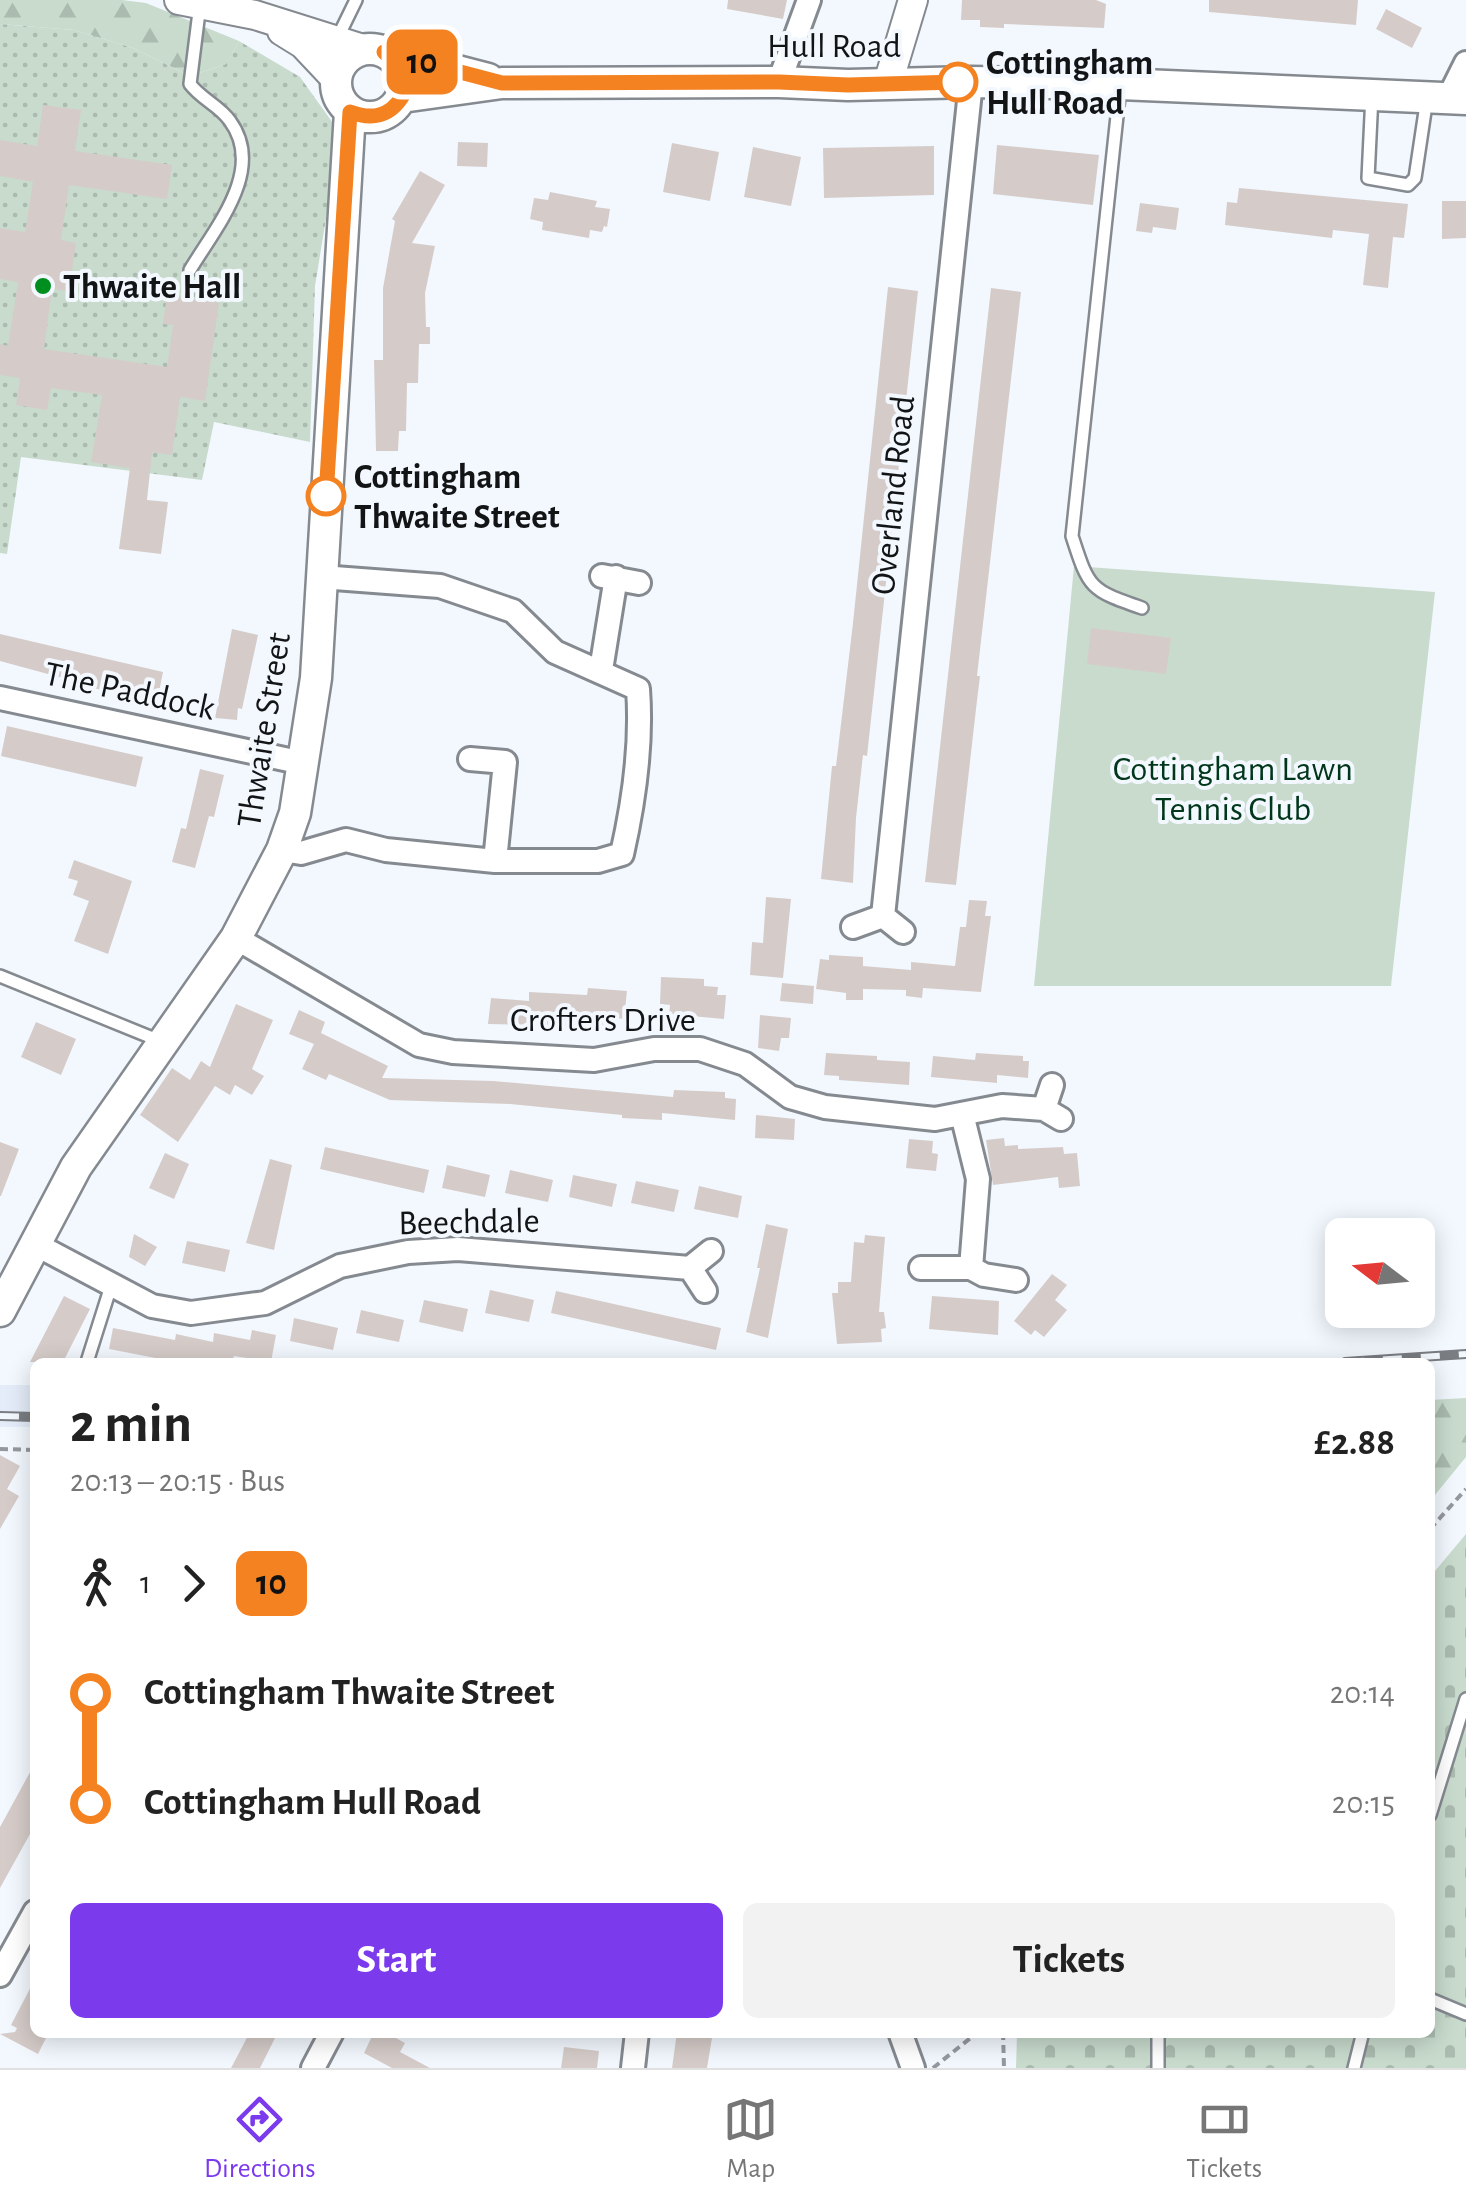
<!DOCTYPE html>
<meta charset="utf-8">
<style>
:root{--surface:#fff;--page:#f2f2f2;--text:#222;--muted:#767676;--line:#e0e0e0;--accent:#7c3aed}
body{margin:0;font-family:"Alegreya Sans",sans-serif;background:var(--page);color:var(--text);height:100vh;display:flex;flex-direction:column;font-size:38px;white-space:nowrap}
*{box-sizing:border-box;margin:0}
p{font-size:32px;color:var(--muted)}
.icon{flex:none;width:55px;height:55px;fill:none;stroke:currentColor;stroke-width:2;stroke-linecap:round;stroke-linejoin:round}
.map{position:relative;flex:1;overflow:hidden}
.sheet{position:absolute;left:30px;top:1358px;width:1405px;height:680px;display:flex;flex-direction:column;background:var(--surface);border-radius:15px;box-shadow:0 5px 25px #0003}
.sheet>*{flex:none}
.badge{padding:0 20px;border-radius:15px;font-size:35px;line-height:65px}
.needle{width:65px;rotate:286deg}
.tools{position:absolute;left:1325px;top:1218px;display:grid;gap:20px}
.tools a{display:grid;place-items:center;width:110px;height:110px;border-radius:15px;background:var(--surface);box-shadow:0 5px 25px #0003;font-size:50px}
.map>.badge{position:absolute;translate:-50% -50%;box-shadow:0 0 0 5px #fff}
.legs{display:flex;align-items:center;gap:15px;height:110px;padding:0 40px;font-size:32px}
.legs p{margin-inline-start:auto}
.head{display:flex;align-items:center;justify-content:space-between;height:170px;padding:0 40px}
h1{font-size:55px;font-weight:600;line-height:75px}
.cta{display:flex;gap:20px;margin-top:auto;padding:20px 40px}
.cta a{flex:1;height:115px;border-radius:15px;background:var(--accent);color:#fff;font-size:40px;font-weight:600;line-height:115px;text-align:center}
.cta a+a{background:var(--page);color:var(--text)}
ul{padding:0 40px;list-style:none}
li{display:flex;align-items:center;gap:35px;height:110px;font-size:38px}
li i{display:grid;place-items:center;width:15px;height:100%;margin:0 12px;background:currentColor}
li i::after{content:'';width:25px;height:25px;margin:-12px;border:8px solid;border-radius:50%;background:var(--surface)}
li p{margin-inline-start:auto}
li:first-child i{background:linear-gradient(#0000 50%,currentColor 0)}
li:last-child i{background:linear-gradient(currentColor 50%,#0000 0)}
.tabs{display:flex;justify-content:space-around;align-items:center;height:140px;border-top:2px solid var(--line);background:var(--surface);font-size:28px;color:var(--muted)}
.tabs a{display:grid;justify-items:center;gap:5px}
.tabs .active{color:var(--accent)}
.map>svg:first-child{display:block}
.built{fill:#e3ecf8}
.green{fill:#c8dbcd}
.forest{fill:url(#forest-firs)}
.cemetery{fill:url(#cemetery-stones)}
.garden{fill:url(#garden-dots)}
.building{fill:#d5ccc9}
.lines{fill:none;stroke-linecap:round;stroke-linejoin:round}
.service-casing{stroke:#858a90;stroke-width:16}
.minor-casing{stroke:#858a90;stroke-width:28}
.tertiary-casing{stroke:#858a90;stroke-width:32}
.secondary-casing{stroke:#858a90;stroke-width:35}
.path{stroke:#95989d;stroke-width:4;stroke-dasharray:8 5;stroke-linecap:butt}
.service{stroke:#fff;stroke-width:11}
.minor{stroke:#fff;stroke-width:22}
.tertiary{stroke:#fff;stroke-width:28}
.secondary{stroke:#fff;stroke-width:30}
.rail-casing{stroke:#7a7d81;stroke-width:10}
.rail{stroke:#f3f8ff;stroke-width:6;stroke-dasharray:19;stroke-linecap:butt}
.line-1-casing{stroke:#fff;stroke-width:22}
.line-1{stroke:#f58220;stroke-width:15}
.stop-1-dot{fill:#fff;stroke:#f58220;stroke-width:5}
.poi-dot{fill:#008e1f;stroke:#f3f8ff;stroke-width:4}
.labels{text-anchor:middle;stroke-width:8;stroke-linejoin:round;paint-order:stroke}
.street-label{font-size:35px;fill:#121416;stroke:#f3f8ff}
.stop-label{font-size:35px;font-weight:bold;fill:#121416;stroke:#f3f8ff;text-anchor:start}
.poi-label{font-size:35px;font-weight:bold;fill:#121416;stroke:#f3f8ff;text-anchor:start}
.park-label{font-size:35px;fill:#00361a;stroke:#f3f8ff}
</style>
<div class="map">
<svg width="1466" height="2068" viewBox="0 0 1466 2068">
<defs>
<pattern id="forest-firs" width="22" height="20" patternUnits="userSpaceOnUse" patternTransform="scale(2.5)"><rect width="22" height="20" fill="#c8dbcd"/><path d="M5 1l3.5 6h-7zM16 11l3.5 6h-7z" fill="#abbbaf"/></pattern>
<pattern id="cemetery-stones" width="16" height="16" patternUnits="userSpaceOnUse" patternTransform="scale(2.5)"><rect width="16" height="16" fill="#c8dbcd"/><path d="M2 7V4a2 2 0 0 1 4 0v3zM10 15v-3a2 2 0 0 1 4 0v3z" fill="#abbbaf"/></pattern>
<pattern id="garden-dots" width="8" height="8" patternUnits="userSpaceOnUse" patternTransform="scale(2.5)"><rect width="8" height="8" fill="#c8dbcd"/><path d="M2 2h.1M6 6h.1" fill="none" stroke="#abbbaf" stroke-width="1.8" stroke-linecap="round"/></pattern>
</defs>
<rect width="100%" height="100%" fill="#f3f8ff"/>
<!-- built -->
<path class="built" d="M 0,1385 L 35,1385 L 35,1427 L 0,1427 Z"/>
<!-- green -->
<path class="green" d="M 1074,566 L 1435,592 L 1391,986 L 1034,986 Z"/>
<!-- forest -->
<path class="forest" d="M 0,0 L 122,0 L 146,3 L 239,41 L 226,64 L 190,76 L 133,48 L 74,30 L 0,24 Z
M 1466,1398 L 1466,1457 L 1430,1501 L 1430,1400 Z"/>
<!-- cemetery -->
<path class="cemetery" d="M 1466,1534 L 1466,2068 L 1016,2068 L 1017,2033 L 1430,2032 L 1430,1577 Z"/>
<!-- garden -->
<path class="garden" d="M 0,24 L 74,30 L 133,48 L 190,76 L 226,64 L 239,41 L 300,77 L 340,133 L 315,286 L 310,442 L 214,422 L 202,480 L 21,457 L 7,554 L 0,553 Z"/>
<!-- building -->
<path class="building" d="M 728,0 L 787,0 L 783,19 L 727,9 Z
M 962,0 L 1096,0 L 1106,4 L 1104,28 L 1004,24 L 1004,28 L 980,27 L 980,20 L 961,20 Z
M 1209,0 L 1358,0 L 1356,25 L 1209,12 Z
M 1386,9 L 1422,28 L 1412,48 L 1376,29 Z
M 43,105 L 81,110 L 75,151 L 172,165 L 167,199 L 69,185 L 61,240 L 76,243 L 69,291 L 52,289 L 44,349 L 167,367 L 173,325 L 163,324 L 167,295 L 219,303 L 205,401 L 180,397 L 172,455 L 152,452 L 147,500 L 168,502 L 161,554 L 119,549 L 130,468 L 91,462 L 102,395 L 51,388 L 47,410 L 16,405 L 20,378 L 0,375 L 0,344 L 8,346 L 18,282 L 0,279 L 0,228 L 25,232 L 33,182 L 0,176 L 0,140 L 37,146 Z
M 458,142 L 488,143 L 487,167 L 457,166 Z
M 672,143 L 719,152 L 710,201 L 663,192 Z
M 997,145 L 1099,155 L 1093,205 L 993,194 Z
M 934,146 L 934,195 L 824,198 L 823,148 Z
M 753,147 L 801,157 L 791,206 L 744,197 Z
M 420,171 L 445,185 L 412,243 L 435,246 L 425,293 L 426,327 L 430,327 L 430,344 L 419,344 L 418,383 L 407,383 L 406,431 L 399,431 L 398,451 L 376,451 L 374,360 L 383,360 L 383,288 L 395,221 L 392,219 Z
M 1239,188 L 1408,204 L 1404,238 L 1393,237 L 1388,288 L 1363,285 L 1369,234 L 1333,230 L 1332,238 L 1225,225 L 1227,202 L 1237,203 Z
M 550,192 L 597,201 L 595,207 L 610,209 L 607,227 L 604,226 L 602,232 L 590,230 L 589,238 L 542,230 L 543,222 L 530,219 L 534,198 L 548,200 Z
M 1442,201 L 1466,201 L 1466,238 L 1442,239 Z
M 1140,203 L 1179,208 L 1176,230 L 1153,227 L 1152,233 L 1136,231 Z
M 888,287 L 918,291 L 867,756 L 863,755 L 856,818 L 853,883 L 821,879 L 832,766 L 836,766 L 853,623 Z
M 991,288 L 1021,292 L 977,676 L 980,676 L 976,709 L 956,885 L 925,882 Z
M 1091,628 L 1171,638 L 1166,674 L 1087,664 Z
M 232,629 L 258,635 L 242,709 L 238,708 L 237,720 L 215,718 Z
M 0,634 L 163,672 L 157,702 L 70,683 L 70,680 L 0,661 Z
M 7,726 L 143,757 L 136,787 L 1,756 Z
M 200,769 L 224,775 L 214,817 L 209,816 L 195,868 L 172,862 L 181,828 L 186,829 Z
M 74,860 L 132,881 L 108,954 L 74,941 L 89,901 L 73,895 L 78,881 L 68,878 Z
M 766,897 L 791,899 L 783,978 L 750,975 L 752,942 L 763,943 Z
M 969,900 L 987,901 L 985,916 L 991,916 L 981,992 L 923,988 L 922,998 L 906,996 L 906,990 L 863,989 L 863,1000 L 846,1000 L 846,993 L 816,989 L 820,959 L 829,960 L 829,955 L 863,957 L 863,966 L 911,970 L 911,962 L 955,966 L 960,927 L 966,927 Z
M 661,977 L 704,979 L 704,986 L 718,987 L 717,995 L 726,995 L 724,1019 L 669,1014 L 670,1005 L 660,1004 Z
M 782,983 L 814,986 L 813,1004 L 780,1001 Z
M 588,988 L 627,991 L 624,1019 L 617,1018 L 616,1027 L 488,1024 L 491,998 L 529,1001 L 529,992 L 587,995 Z
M 236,1004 L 273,1020 L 252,1069 L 264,1076 L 252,1095 L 235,1085 L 230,1095 L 215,1086 L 178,1142 L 140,1115 L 172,1068 L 190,1080 L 201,1061 L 210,1067 Z
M 299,1010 L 325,1022 L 321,1033 L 388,1066 L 382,1078 L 493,1081 L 673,1097 L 674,1090 L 725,1092 L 725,1098 L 736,1099 L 735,1120 L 662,1113 L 662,1120 L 622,1118 L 622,1115 L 510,1104 L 390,1100 L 329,1074 L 326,1080 L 302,1069 L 314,1044 L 289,1034 Z
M 760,1015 L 791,1018 L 789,1038 L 781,1038 L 779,1051 L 758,1048 Z
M 36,1022 L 76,1039 L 61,1075 L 21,1057 Z
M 826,1053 L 877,1056 L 877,1060 L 910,1062 L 909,1085 L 839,1080 L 839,1076 L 824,1075 Z
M 976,1053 L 1023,1056 L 1023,1061 L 1029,1061 L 1028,1078 L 997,1075 L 997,1083 L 931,1077 L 933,1056 L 975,1060 Z
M 756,1115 L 795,1119 L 794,1140 L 755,1138 Z
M 1004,1138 L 1005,1146 L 1018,1145 L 1018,1149 L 1063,1147 L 1064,1154 L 1077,1153 L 1080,1186 L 1059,1188 L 1058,1177 L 993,1185 L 986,1140 Z
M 909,1139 L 933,1141 L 932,1153 L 938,1154 L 936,1171 L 906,1168 Z
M 0,1142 L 19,1149 L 1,1196 L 0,1196 Z
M 325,1147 L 429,1170 L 424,1193 L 320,1169 Z
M 165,1153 L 189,1164 L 174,1199 L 149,1188 Z
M 270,1159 L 292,1165 L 274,1250 L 246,1243 Z
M 447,1165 L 490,1175 L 485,1197 L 442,1188 Z
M 510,1170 L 553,1180 L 548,1202 L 505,1193 Z
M 573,1175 L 617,1184 L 612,1207 L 569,1197 Z
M 636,1181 L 679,1190 L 674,1212 L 631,1203 Z
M 699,1186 L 742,1196 L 738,1218 L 694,1209 Z
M 766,1224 L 788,1229 L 768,1338 L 746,1332 L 760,1268 L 757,1268 Z
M 134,1234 L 157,1247 L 145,1266 L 129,1257 Z
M 865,1235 L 885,1237 L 879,1312 L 884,1312 L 886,1328 L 881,1329 L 882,1342 L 837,1344 L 832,1293 L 838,1293 L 838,1282 L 851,1282 L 854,1242 L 864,1243 Z
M 187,1241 L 230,1250 L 225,1272 L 182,1263 Z
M 1052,1274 L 1067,1285 L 1055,1300 L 1067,1310 L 1044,1337 L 1035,1330 L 1031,1335 L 1014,1321 Z
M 490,1290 L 534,1300 L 529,1322 L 485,1313 Z
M 556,1291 L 721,1328 L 716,1350 L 551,1313 Z
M 64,1296 L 90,1309 L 63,1362 L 30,1362 Z
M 932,1296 L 999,1301 L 998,1335 L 929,1329 Z
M 424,1300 L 468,1309 L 463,1332 L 419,1322 Z
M 361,1310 L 404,1320 L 399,1342 L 356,1333 Z
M 294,1318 L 338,1328 L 333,1350 L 290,1341 Z
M 113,1328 L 175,1340 L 176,1334 L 213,1342 L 214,1333 L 250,1340 L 252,1330 L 276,1335 L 271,1362 L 234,1356 L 232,1362 L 196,1358 L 195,1362 L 176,1362 L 109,1349 Z
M 0,1455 L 20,1466 L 7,1489 L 19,1496 L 0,1529 Z
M 35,1763 L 35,1825 L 0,1888 L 0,1827 Z
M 35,1979 L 35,2032 L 49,2032 L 38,2054 L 0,2034 L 15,2032 L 17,2028 L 11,2025 Z
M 250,2032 L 278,2032 L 260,2068 L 231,2068 Z
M 374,2032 L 385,2032 L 405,2043 L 400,2052 L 430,2068 L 392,2068 L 364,2053 Z
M 677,2032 L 713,2032 L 707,2068 L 672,2068 Z
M 564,2047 L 599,2051 L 597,2068 L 561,2068 Z"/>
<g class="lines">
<defs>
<path id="service" d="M 336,41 L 356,0
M 1120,88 L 1072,536 C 1089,589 1090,590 1142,608
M 1372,95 L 1368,178 L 1408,185 L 1415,178 L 1427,98
M 190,270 C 215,228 266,170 230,121 C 220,106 201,99 190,84 L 200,4
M 0,976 L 160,1041
M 87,1362 L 111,1286
M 1430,1815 L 1466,1699
M 1430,1999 L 1466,2014
M 1158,2068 L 1158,2032
M 1354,2068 L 1363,2032"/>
<path id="minor" d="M 779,82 L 809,0
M 1448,99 L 1466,63
M 602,576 L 639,583
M 601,670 L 616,577
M 0,698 L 303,763
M 470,759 L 505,762 L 495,861
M 282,850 L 301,853 L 346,840 L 386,850 L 495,861 L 598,861 L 622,854 C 634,801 642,742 638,689 L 555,652 L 513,611 L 440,586 L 321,577
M 883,916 L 971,82
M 853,927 L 883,916 L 903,932
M 236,938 L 419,1045 L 453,1052 L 594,1060 L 654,1049 L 700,1049 L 745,1064 L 790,1097 L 825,1107 L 935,1119 L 1002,1106 L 1044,1109
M 1052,1085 L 1044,1109 L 1061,1119
M 962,1114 L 978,1179 L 971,1268
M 35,1244 L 152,1306 L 191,1313 L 265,1303 L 340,1266 L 408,1252 L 458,1249 L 690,1268
M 921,1268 L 971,1268 L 984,1275 L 1016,1280
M 705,1291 L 690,1268 L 711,1251
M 0,1975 L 35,1912
M 900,2032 L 913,2068
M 313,2068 L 332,2032
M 633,2068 L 637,2032"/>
<path id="tertiary" d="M 179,0 L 255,15 L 363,49
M 282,31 L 303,44 L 336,79
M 888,83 L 913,0"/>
<path id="secondary" d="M336 83a34 34 0 1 1 68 0a34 34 0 1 1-68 0Z
M 384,52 L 488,79
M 402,97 L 502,83 L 779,82 L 848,85 L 971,82 L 1120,84 L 1466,99
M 0,1311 L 76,1167 L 236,938 L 282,850 L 295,813 L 316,678 L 350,112"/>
</defs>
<!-- service casing -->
<use href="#service" class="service-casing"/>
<!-- minor casing -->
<use href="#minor" class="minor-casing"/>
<!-- tertiary casing -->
<use href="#tertiary" class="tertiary-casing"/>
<!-- secondary casing -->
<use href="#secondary" class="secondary-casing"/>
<!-- path -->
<path class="path" d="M 0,1449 L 35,1450
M 1430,1529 L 1466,1489
M 1003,2032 L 1004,2068
M 933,2068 L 978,2032"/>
<!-- service -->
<use href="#service" class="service"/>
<!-- minor -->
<use href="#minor" class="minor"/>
<!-- tertiary -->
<use href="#tertiary" class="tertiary"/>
<!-- secondary -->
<use href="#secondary" class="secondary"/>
<defs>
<path id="rail" d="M 1345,1362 L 1466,1354
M 0,1416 L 35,1417"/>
</defs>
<!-- rail casing -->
<use href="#rail" class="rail-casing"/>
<!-- rail -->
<use href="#rail" class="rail"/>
</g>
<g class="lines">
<defs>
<path id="line-1" d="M 326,496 L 350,112 C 372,120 389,117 402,97 L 401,68 L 384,52 L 502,83 L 779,82 L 848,85 L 958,82"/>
</defs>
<!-- line-1 casing -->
<use href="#line-1" class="line-1-casing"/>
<!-- line-1 -->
<use href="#line-1" class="line-1"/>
</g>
<!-- markers -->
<g class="stop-1-dot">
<circle cx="958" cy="82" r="18"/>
<circle cx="326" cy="496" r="18"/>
</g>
<circle class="poi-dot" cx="43" cy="286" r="10"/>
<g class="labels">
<!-- street labels -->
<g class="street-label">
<text x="834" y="57">Hull Road</text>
<text transform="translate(892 495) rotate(-84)" y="12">Overland Road</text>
<text transform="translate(130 690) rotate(12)" y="12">The Paddock</text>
<text transform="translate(263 730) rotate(-81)" y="12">Thwaite Street</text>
<text x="603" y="1031">Crofters Drive</text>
<text transform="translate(469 1221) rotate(-1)" y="12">Beechdale</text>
</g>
<!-- stop labels -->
<g class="stop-label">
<text x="986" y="74">Cottingham<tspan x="986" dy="40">Hull Road</tspan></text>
<text x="354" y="488">Cottingham<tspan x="354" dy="40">Thwaite Street</tspan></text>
</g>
<!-- poi labels -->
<g class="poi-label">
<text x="63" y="298">Thwaite Hall</text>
</g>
<!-- park labels -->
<g class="park-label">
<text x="1233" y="780">Cottingham Lawn<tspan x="1233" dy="40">Tennis Club</tspan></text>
</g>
</g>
</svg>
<div class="tools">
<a><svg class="needle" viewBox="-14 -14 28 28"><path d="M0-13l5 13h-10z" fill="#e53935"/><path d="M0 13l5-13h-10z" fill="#767676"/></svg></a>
</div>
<b class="badge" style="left:422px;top:62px;background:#f58220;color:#111">10</b>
<section class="sheet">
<div class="head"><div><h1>2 min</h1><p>20:13 – 20:15 · Bus</p></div><b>£2.88</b></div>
<div class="legs"><svg class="icon" aria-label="walk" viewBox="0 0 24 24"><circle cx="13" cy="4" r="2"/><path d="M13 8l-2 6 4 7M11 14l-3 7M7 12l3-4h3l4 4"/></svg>1<svg class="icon" aria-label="forward" viewBox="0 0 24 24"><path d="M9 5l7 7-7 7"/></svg><b class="badge" style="background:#f58220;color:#111">10</b></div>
<ul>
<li><i style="color:#f58220"></i><b>Cottingham Thwaite Street</b><p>20:14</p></li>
<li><i style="color:#f58220"></i><b>Cottingham Hull Road</b><p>20:15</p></li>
</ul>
<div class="cta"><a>Start</a><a>Tickets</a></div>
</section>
</div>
<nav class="tabs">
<a class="active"><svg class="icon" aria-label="directions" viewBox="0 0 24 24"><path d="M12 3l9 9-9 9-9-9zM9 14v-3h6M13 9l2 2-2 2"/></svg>Directions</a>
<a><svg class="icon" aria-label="map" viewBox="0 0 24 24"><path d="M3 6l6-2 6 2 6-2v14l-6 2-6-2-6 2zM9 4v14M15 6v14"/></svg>Map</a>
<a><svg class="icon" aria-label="tickets" viewBox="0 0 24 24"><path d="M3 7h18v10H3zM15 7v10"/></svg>Tickets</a>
</nav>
